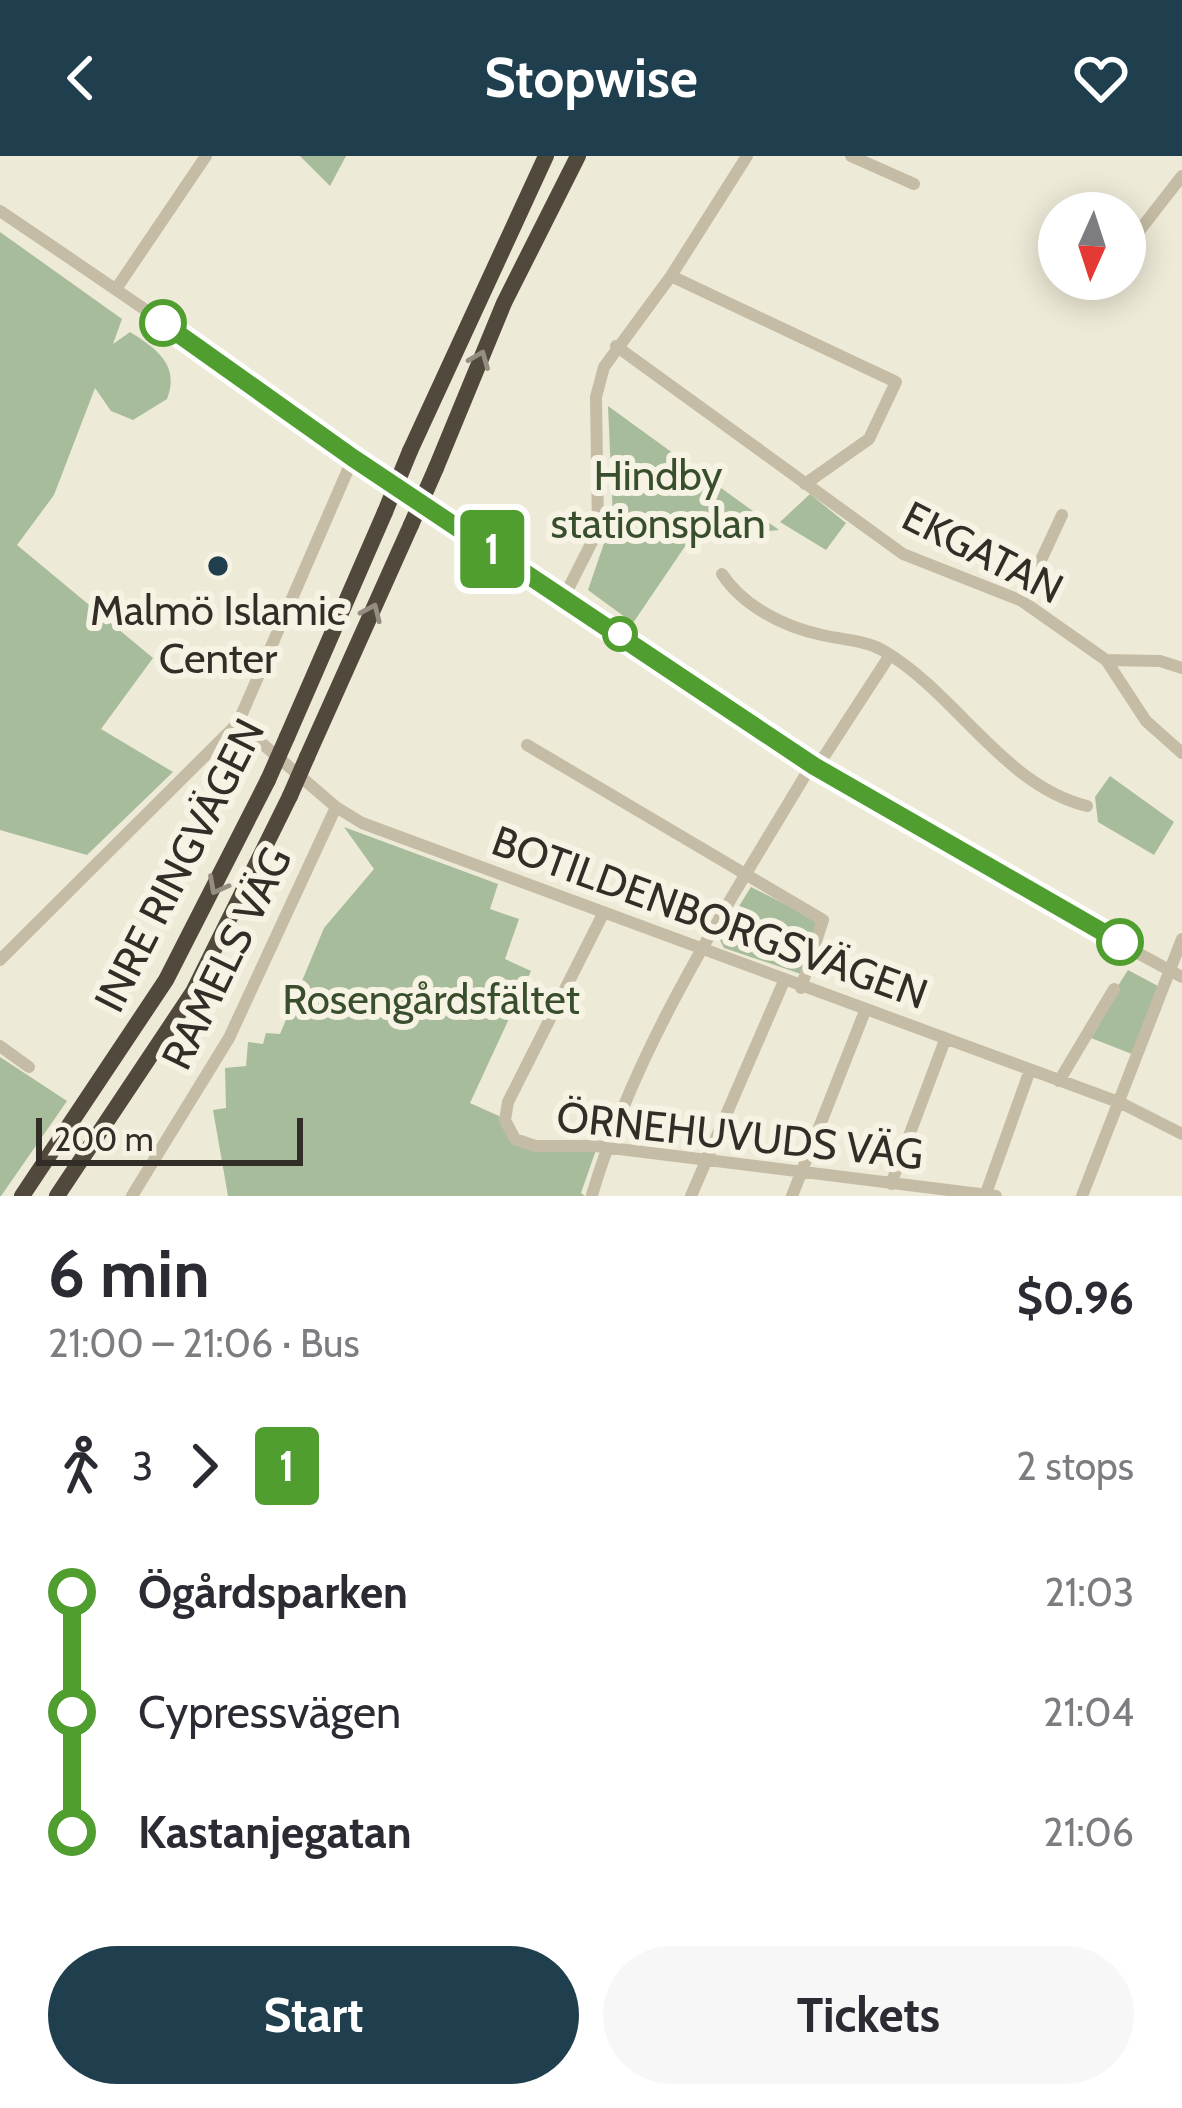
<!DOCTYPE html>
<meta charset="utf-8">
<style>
:root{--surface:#fff;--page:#f7f7f7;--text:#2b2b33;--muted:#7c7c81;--accent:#1f3f4f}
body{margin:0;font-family:Cabin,sans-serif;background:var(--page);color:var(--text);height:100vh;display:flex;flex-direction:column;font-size:45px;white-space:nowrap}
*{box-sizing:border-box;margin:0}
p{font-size:39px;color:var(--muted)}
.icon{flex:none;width:66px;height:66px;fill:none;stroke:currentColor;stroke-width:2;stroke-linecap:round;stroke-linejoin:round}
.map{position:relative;height:1040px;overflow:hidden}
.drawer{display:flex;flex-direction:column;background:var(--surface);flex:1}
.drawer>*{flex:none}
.badge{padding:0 24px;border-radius:9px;font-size:42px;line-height:78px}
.needle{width:78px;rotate:183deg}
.tools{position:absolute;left:1038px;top:36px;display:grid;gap:24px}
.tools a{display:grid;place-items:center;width:108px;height:108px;border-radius:50%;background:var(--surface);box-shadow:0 6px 30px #0003;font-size:60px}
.scale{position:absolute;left:36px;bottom:30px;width:267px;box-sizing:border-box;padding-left:12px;border:6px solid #322d26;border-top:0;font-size:33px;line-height:42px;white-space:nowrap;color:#322d26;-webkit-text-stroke:9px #f7f3e4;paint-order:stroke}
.map>.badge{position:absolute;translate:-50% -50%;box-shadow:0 0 0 6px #fff}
.legs{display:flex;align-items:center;gap:18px;height:132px;padding:0 48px;font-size:39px}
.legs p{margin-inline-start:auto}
.summary{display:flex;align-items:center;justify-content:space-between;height:204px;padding:0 48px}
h1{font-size:66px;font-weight:800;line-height:90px}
.button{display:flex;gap:24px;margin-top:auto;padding:24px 48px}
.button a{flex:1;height:138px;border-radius:72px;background:var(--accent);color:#fff;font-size:48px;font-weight:800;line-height:138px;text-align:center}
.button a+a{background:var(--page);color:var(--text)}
ul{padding:0 48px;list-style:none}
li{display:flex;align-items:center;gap:42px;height:120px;font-size:45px}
li i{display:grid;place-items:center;width:18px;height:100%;margin:0 15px;background:currentColor}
li i::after{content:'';width:30px;height:30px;margin:-15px;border:9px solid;border-radius:50%;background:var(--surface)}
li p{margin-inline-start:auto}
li:first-child i{background:linear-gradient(#0000 50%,currentColor 0)}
li:last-child i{background:linear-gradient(currentColor 50%,#0000 0)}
header{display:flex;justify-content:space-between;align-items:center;height:156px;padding:0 48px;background:var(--accent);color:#fff;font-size:54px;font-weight:800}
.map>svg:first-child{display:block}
.green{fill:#a7bc9a}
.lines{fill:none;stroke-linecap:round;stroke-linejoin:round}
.minor{stroke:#c5bca5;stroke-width:12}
.highway{stroke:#52493d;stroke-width:16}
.highway-bridge{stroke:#52493d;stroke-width:16}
.oneway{stroke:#948d80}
.line-1-casing{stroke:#fff;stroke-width:27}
.line-1{stroke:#509e2f;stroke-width:18}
.stop-1-dot{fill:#fff;stroke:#509e2f;stroke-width:6}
.poi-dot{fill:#1f3f4f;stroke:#f7f3e4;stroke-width:4.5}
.labels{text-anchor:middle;stroke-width:12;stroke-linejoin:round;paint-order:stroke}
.park-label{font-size:42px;fill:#384e2c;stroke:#f7f3e4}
.street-label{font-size:42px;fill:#322d26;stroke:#f7f3e4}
.poi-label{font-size:42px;fill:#322d26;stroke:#f7f3e4}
</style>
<header><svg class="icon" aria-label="back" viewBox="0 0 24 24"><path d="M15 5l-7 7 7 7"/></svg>Stopwise<svg class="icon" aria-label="heart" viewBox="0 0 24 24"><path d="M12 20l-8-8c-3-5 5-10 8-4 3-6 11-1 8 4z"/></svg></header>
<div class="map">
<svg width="1182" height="1040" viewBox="0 0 1182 1040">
<rect width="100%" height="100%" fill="#eeead8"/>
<!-- green -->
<path class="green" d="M 300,0 L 346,0 L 330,30 Z
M 0,76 L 122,163 L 113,188 L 130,176 C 157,193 180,209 167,243 L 133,264 L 111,255 L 95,232 L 54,339 L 17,389 L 153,502 L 101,573 L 173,616 L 87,699 L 0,674 Z
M 608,250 L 779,374 L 690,383 L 633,467 L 588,434 L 613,361 Z
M 810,338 L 846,367 L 826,394 L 780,366 Z
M 1110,620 L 1174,666 L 1154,699 L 1098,666 L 1095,641 Z
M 344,671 L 498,728 L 490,753 L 519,763 L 505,803 L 531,815 L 470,947 L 499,960 L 515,989 L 596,994 L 581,1037 L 585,1040 L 228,1040 L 213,954 L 226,952 L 225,912 L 246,910 L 248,886 L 263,888 L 266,877 L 280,878 L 324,772 L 374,713 Z
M 751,731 L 816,764 L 819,770 L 801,818 L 724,792 L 719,782 Z
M 1128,814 L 1158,830 L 1132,898 L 1086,880 Z
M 0,901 L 67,945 L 1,1040 L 0,1040 Z"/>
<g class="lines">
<!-- minor -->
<path class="minor" d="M 851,0 L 914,28
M 0,55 C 390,317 767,598 1182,821
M 1125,93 L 1182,20
M 671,120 L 896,226 L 869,283 L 805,328
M 1098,127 L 1101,123
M 116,133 L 206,0
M 616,190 L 903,398 L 1022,445 L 1106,504 L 1146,565 L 1182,597
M 722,418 C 743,450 784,471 822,479 C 843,484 865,484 884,495 C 957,538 1003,629 1087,650
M 564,441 L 598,374 L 596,241 L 604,211 L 671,120 L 747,0
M 1022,445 L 1062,359
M 1106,504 L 1160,505 L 1182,512
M 238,567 L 336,651 L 362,667 L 1121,947 L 1182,978
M 527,589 L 823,764 L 801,832
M 604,756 L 508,946 L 505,964 L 515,983 L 535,990 L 595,990 L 996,1040
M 0,804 L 238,567 L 353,302
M 0,890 L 29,911
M 1059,925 L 1114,833
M 891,1028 L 945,884
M 592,1039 C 637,887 726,752 806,618 L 825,599 L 890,499
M 132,1040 L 229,882 L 336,651
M 691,1040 L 784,825
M 792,1040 L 865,855
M 985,1040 L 1030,914
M 1082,1040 L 1182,783"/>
<!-- highway -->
<path class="highway" d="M 410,295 L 546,0
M 436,312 L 504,147 L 578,0
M 287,581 L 385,356
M 307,601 L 411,369
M 22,1040 L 166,824 L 268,624
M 57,1040 L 193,836 L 290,640"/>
<!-- highway-bridge -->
<path class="highway-bridge" d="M 385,356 L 410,295
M 411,369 L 436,312
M 268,624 L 287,581
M 290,640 L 307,601"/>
</g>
<!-- one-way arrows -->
<defs><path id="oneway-chevron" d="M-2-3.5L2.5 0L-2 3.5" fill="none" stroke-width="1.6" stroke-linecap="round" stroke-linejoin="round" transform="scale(3)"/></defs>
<g class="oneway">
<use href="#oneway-chevron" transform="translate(480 203) rotate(-68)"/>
<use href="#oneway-chevron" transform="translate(372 456) rotate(-66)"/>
<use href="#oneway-chevron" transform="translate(217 730) rotate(118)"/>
</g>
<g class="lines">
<defs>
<path id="line-1" d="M 163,167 L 353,302 L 814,610 L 1120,786"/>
</defs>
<!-- line-1 casing -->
<use href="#line-1" class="line-1-casing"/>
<!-- line-1 -->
<use href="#line-1" class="line-1"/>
</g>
<!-- markers -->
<g class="stop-1-dot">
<circle cx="163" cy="167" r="21"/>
<circle cx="620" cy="478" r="15"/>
<circle cx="1120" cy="786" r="21"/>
</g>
<circle class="poi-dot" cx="218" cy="410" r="12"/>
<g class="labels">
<!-- park labels -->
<g class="park-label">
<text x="658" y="334">Hindby<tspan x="658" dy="48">stationsplan</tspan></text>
<text x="431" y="858">Rosengårdsfältet</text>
</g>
<!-- street labels -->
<g class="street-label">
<text transform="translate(983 396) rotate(27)" y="15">EKGATAN</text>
<text transform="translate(179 709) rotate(-63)" y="15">INRE RINGVÄGEN</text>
<text transform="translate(710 761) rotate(20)" y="15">BOTILDENBORGSVÄGEN</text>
<text transform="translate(226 802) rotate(-64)" y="15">RAMELS VÄG</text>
<text transform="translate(740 979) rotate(6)" y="15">ÖRNEHUVUDS VÄG</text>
</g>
<!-- poi labels -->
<g class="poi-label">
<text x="218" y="469">Malmö Islamic<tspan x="218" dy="48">Center</tspan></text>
</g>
</g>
</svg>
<div class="tools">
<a><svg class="needle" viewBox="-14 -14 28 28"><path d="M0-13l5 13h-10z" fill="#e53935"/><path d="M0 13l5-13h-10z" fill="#7c7c81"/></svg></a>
</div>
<div class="scale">200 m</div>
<b class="badge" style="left:492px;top:393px;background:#509e2f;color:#fff">1</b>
</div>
<section class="drawer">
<div class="summary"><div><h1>6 min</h1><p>21:00 – 21:06 · Bus</p></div><b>$0.96</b></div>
<div class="legs"><svg class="icon" aria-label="walk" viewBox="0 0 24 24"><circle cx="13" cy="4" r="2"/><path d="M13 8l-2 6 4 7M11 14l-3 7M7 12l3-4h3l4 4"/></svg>3<svg class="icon" aria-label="forward" viewBox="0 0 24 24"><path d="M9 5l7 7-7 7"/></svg><b class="badge" style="background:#509e2f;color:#fff">1</b><p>2 stops</p></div>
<ul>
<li><i style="color:#509e2f"></i><b>Ögårdsparken</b><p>21:03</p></li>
<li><i style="color:#509e2f"></i><span>Cypressvägen</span><p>21:04</p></li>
<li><i style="color:#509e2f"></i><b>Kastanjegatan</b><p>21:06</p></li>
</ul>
<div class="button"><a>Start</a><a>Tickets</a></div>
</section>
